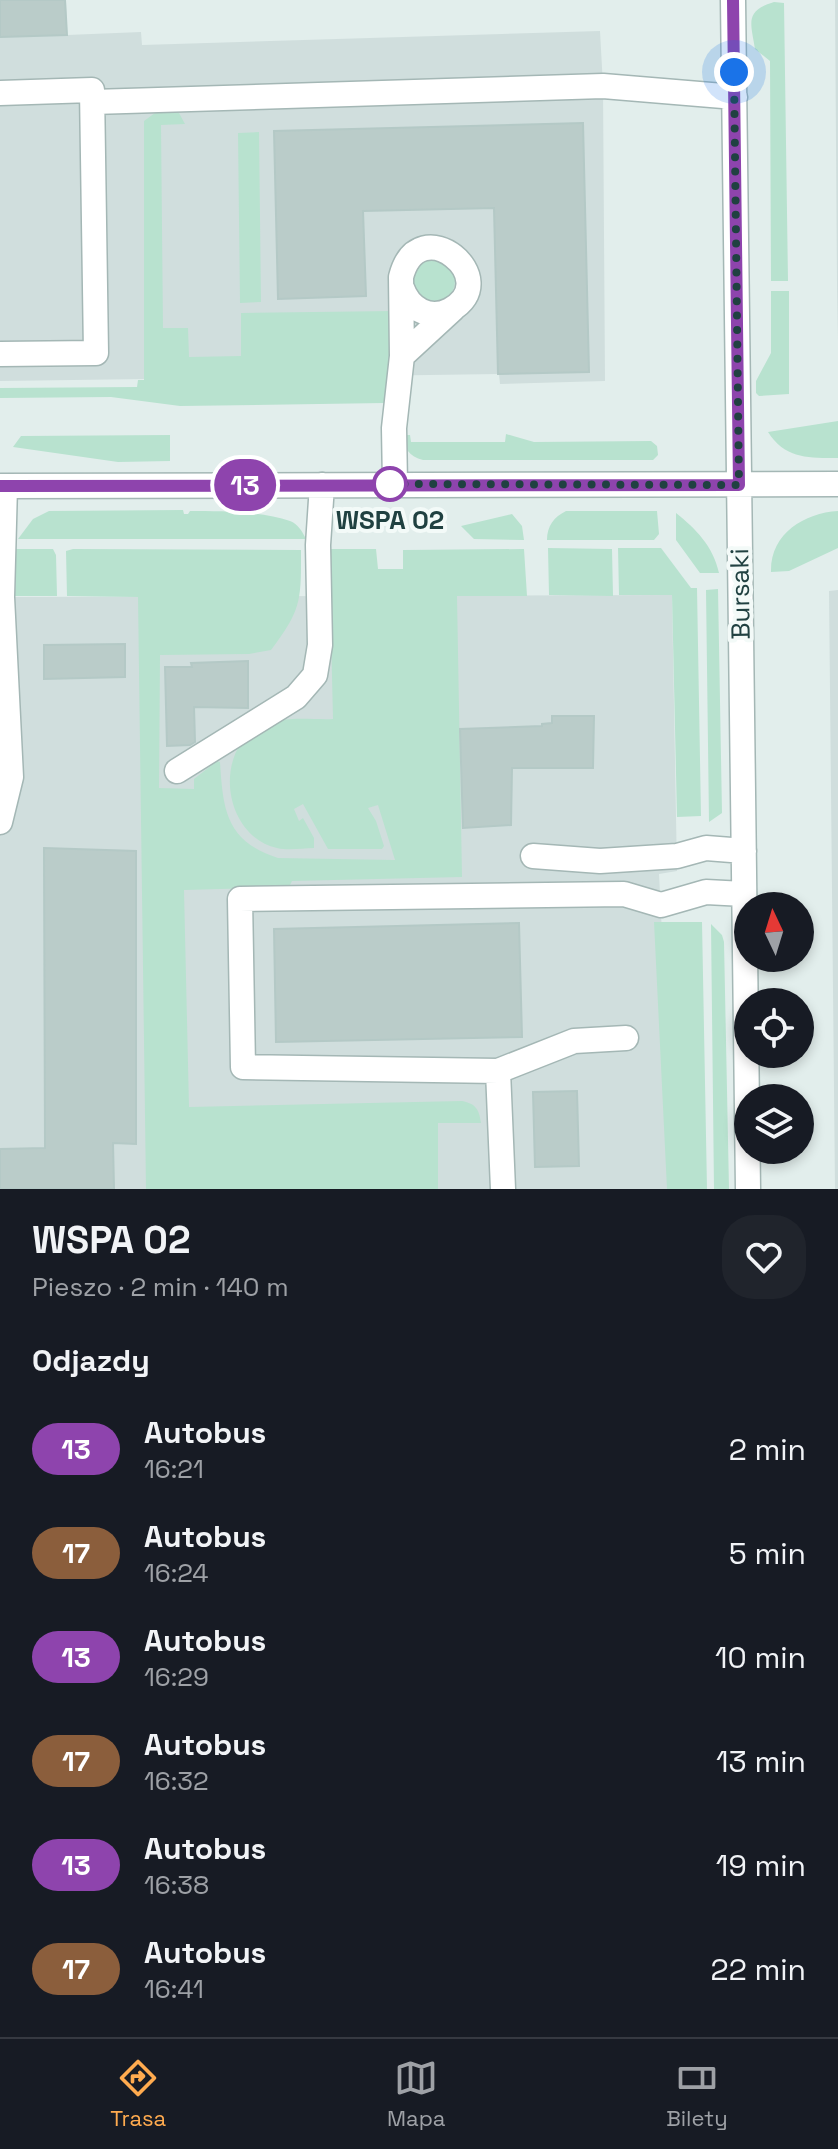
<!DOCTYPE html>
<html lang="pl">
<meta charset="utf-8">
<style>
:root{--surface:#171b24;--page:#20242c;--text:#f1f3f6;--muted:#9ea1a6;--line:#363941;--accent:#ffab4f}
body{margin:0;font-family:"Space Grotesk",sans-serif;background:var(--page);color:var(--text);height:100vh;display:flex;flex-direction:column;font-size:30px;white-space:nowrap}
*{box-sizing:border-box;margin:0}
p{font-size:26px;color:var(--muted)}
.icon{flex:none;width:44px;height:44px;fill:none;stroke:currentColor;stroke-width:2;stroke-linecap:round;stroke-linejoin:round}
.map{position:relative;height:1189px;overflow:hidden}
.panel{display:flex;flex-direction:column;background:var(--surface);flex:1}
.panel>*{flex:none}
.badge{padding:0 16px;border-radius:26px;font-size:28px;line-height:52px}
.needle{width:52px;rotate:356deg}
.buttons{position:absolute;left:734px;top:892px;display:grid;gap:16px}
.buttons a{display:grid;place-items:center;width:80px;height:80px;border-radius:50%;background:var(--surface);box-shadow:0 4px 12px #0003;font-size:40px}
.you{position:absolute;width:40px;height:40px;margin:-20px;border:6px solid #fff;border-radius:50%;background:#1a73e8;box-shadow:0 0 0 12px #1a73e833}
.map>.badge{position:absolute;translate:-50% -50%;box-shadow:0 0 0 4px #fff}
h2{padding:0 32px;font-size:30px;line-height:72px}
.round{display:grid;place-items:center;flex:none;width:84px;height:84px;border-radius:32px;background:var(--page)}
.head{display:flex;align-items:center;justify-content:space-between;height:136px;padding:0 32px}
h1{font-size:38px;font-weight:700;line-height:60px}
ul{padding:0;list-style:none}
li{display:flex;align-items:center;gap:24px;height:104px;padding:0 32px}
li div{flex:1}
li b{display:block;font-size:30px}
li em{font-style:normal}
li .badge{min-width:88px;font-weight:700;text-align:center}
.menu{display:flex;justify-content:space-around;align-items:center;height:112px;border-top:2px solid var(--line);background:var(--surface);font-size:22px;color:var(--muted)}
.menu a{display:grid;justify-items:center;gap:4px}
.menu .on{color:var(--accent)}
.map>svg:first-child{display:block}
.built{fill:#d0dedd}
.green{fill:#b8e2cf}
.building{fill:#baccc9;stroke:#b4c9c6;stroke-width:2}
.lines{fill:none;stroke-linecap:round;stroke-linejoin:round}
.minor-casing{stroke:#a4b7b5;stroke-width:27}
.minor{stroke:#fff;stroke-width:24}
.line-casing{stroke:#fff;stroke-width:18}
.line{stroke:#8e44ad;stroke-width:12}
.walk{stroke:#204141;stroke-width:8;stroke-dasharray:0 14.4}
.stop-dot{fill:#fff;stroke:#8e44ad;stroke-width:4}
.labels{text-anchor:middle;stroke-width:8;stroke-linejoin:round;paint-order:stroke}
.stop-label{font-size:26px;font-weight:bold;fill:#204141;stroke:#f3faf8}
.street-label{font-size:26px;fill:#204141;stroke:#f3faf8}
</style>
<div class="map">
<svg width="838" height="1189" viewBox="0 0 838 1189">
<rect width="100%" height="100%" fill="#e2eeec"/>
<!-- built -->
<path class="built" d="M 0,0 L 66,0 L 67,35 L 141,32 L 142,45 L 600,31 L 603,86 L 605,381 L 500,384 L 499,374 L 0,381 Z
M 835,0 L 838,0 L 838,341 L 837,285 Z
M 838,590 L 838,1189 L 835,1189 L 829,591 Z
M 672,595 L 677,871 L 659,874 L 675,1189 L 0,1189 L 0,597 Z"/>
<!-- green -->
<path class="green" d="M 774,2 L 784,3 L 788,281 L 771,281 L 770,61 L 755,49 C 751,23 744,11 774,2 Z
M 159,110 L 179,113 L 185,124 L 161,125 L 163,328 L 188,328 L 189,357 L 241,356 L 241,313 L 394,311 L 393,337 L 384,403 L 180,406 L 111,397 L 0,398 L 0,388 L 137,387 L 138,380 L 144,380 L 144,121 Z
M 259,132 L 261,302 L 240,303 L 238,133 Z
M413 281a21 21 0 1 1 42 0a21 21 0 1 1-42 0Z
M 771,291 L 789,291 L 789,394 L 759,396 L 756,393 L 756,381 L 771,353 Z
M 838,421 L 838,458 C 809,458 785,459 768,432 Z
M 506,434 L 534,442 L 651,441 L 657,446 L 658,455 L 653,460 L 423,460 C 409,457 404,447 402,435 L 410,435 L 411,442 L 505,442 Z
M 170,435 L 170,461 L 118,462 L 13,447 L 21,436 Z
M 183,510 L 184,514 L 188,514 L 190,511 C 219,511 262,511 290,521 C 298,524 302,531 306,539 L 18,539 L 33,519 L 49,511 Z
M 566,511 L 657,511 L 659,534 L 654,540 L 547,540 C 547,526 554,517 566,511 Z
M 838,511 L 838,548 L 789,571 L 771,572 C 770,534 804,513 838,511 Z
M 676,513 C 696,529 713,546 719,573 L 700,573 L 676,540 Z
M 512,514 L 522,526 L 524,540 L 474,539 L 461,526 Z
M 548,548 L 612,549 L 613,596 L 549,595 Z
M 618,548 L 661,548 L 691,588 L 697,588 L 701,816 L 677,817 L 672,595 L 619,595 Z
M 16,549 L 53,549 L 56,555 L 57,596 L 15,596 Z
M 73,549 L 301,550 C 301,600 302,609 271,650 L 249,654 L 160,655 L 159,788 L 194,789 L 194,779 L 217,761 L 220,762 C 223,810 226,841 278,858 L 395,860 L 378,805 L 368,808 L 376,821 L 384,846 L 382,849 L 328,849 L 303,804 L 294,809 L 299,821 L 303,818 L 314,838 L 314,848 C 303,848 289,851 277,848 C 233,838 217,779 241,743 C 246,735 263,727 271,723 C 287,716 315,720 333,719 L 329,549 L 376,549 L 378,569 L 403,569 L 403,550 L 524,549 L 527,596 L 457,596 L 462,877 L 292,881 L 289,887 L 184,890 L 189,1107 L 462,1101 C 476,1104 479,1109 481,1123 L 438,1123 L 438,1189 L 146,1189 L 138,597 L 67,596 L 66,551 Z
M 718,589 L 722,813 L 709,822 L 706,590 Z
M 654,922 L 702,922 L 707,1189 L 667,1189 Z
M 711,924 L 722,935 L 724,942 L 729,1189 L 714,1189 Z"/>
<!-- building -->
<path class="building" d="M 0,0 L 65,0 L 67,35 L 0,37 Z
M 583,123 L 589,372 L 498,374 L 494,208 L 363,211 L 366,296 L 278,299 L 274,131 Z
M 125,644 L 125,677 L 44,679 L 44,645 Z
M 248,661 L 248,708 L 194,707 L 195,742 L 190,745 L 167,746 L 165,667 L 192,667 L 191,663 Z
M 552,716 L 594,716 L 593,768 L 512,768 L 511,825 L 463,828 L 460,729 L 542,726 L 542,724 L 552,723 Z
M 44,848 L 136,851 L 136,1144 L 113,1143 L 114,1189 L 0,1189 L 0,1149 L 45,1148 Z
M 519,923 L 522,1037 L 276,1042 L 274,929 Z
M 577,1091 L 579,1166 L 535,1167 L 533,1092 Z"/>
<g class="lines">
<defs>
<path id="minor" d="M 733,0 L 748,1189
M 0,93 L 92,90 L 96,353 L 0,354
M 93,102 L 603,86 L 735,97
M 402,356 L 453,309
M 395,484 L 394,428 L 402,356 L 401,277 C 419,207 506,280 450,310 C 429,321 409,308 402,288
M 0,486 L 838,484
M 177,771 L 296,697 L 315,675 L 320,645 L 318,545 L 322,485
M 0,822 L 11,777 L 2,597 L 5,486
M 533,856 L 600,861 L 677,856 L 706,848 L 744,851
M 498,1071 L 243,1067 L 240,899 L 624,894 L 661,905 L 706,892 L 744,894
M 503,1189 L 498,1071 L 574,1041 L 626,1038"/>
</defs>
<!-- minor casing -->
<use href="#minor" class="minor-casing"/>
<!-- minor -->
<use href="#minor" class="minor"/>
</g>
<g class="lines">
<defs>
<path id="line" d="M 0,486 L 739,485 L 733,0"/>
</defs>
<!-- line casing -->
<use href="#line" class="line-casing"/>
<!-- line -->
<use href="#line" class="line"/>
<!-- walk -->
<path class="walk" d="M 390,484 L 739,485 L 734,72"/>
</g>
<!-- markers -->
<circle class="stop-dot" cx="390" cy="484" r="16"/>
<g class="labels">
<!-- stop labels -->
<g class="stop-label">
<text x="390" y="529">WSPA 02</text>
</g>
<!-- street labels -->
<g class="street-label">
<text transform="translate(740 594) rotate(-91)" y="9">Bursaki</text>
</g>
</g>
</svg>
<div class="buttons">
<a><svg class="needle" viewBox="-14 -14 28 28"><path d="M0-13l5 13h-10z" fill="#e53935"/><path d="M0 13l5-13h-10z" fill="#9ea1a6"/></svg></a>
<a><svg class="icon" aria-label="locate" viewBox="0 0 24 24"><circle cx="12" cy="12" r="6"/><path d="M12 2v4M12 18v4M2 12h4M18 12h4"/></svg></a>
<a><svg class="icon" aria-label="layers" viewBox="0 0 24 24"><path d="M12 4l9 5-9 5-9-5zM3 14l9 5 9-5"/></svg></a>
</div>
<div class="you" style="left:734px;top:72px"></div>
<b class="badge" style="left:245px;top:485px;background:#8e44ad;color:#fff">13</b>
</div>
<section class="panel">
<div class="head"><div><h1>WSPA 02</h1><p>Pieszo · 2 min · 140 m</p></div><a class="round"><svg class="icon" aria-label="heart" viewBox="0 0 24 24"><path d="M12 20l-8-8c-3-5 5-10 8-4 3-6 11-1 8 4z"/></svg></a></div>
<h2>Odjazdy</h2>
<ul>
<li><span class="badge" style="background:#8e44ad;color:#fff">13</span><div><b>Autobus</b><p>16:21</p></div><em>2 min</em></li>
<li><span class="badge" style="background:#8b5e3c;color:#fff">17</span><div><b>Autobus</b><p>16:24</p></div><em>5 min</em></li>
<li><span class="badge" style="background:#8e44ad;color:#fff">13</span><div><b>Autobus</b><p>16:29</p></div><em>10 min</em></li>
<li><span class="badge" style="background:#8b5e3c;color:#fff">17</span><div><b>Autobus</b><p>16:32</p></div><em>13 min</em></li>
<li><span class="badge" style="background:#8e44ad;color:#fff">13</span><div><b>Autobus</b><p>16:38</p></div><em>19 min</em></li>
<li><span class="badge" style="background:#8b5e3c;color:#fff">17</span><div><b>Autobus</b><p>16:41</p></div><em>22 min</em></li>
</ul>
</section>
<nav class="menu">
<a class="on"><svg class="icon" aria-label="directions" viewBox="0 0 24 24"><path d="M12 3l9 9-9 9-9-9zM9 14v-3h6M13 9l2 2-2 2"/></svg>Trasa</a>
<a><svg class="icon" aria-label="map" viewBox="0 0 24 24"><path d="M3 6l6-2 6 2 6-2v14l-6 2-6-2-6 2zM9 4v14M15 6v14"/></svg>Mapa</a>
<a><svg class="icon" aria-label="tickets" viewBox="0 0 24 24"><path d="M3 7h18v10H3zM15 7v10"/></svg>Bilety</a>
</nav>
